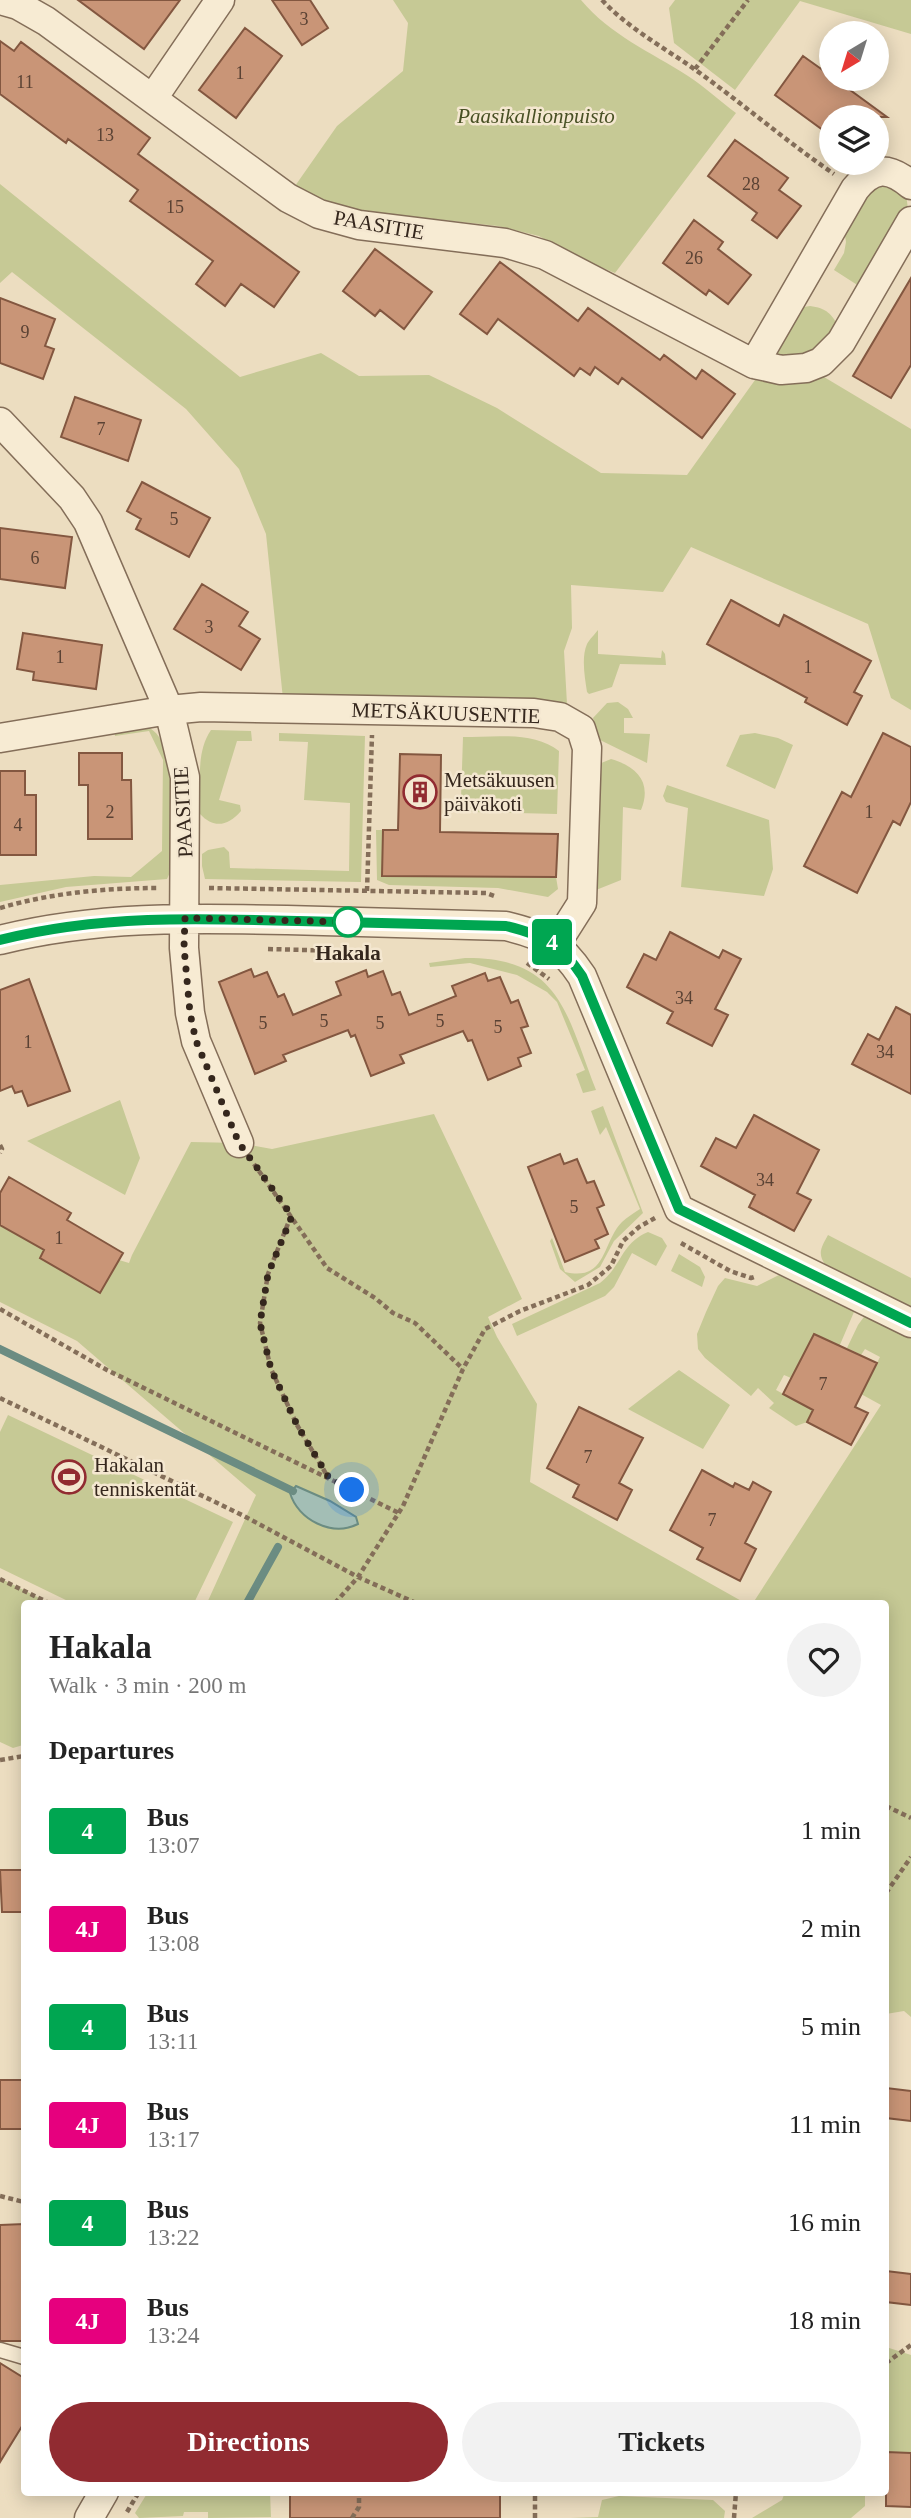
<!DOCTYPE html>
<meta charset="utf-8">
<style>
:root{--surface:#fff;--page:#f2f2f2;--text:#222;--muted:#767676;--accent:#912b31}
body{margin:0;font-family:"Times New Roman",serif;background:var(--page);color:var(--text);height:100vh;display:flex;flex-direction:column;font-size:26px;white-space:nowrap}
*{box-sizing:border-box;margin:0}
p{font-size:23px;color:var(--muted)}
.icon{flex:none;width:38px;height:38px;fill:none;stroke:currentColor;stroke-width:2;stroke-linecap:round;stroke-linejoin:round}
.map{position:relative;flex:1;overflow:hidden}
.details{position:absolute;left:21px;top:1600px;width:868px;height:896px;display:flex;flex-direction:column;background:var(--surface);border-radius:7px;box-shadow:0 4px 18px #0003}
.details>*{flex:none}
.badge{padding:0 14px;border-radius:5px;font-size:24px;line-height:46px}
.needle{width:46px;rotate:218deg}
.controls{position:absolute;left:819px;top:21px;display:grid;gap:14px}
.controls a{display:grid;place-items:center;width:70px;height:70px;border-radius:50%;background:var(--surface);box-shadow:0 4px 18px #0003;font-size:35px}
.you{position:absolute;width:35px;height:35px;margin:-18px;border:5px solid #fff;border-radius:50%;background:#1a73e8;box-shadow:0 0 0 10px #1a73e833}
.map>.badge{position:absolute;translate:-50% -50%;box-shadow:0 0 0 4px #fff}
h2{padding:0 28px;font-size:26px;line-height:63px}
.round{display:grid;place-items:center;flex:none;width:74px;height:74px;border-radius:37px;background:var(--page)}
.overview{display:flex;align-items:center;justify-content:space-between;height:119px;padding:0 28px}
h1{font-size:33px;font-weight:600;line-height:52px}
.button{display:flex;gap:14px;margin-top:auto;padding:14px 28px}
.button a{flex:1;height:80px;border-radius:42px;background:var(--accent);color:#fff;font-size:28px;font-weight:600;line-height:80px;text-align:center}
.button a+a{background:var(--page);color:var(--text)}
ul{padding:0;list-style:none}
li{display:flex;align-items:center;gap:21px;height:98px;padding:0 28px}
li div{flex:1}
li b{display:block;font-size:26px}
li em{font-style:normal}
li .badge{min-width:77px;font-weight:700;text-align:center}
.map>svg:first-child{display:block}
.green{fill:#c6c995}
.water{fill:#a3beb5;stroke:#6b8c82;stroke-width:2}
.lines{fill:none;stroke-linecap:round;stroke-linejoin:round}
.stream{stroke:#6b8c82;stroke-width:8}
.building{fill:#c99577;stroke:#835740;stroke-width:2}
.lane-casing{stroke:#846e59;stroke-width:17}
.street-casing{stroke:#846e59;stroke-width:31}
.path{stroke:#846e59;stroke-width:4.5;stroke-dasharray:5 3.5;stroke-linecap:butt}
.lane{stroke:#f7ebd3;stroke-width:14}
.street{stroke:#f7ebd3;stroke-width:28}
.line-casing{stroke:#fff;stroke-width:16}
.line{stroke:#00a651;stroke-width:10}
.walk{stroke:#35271d;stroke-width:7;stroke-dasharray:0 12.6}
.stop-dot{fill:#fff;stroke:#00a651;stroke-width:3.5}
.labels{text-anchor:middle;stroke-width:5;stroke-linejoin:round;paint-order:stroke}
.number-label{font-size:18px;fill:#5a4234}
.park-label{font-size:21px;font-style:italic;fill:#485024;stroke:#f4e7d0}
.street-label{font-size:21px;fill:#35271d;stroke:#f4e7d0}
.poi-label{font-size:21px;fill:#35271d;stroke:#f4e7d0;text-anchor:start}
.stop-label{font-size:21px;font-weight:bold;fill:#35271d;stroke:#f4e7d0}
</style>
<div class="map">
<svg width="911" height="2518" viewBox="0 0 911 2518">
<rect width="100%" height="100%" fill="#ecddc0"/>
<!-- green -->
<path class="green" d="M 393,0 L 581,0 C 610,35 651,52 688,76 C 705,87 720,101 736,113 L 615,273 L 571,255 L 539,236 L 498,226 L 361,211 L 321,201 L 295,186 L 337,126 L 403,71 L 408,23 Z
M 675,0 L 911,0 L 911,34 L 800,1 L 735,90 L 674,43 L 669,8 Z
M 881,183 L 906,194 L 908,209 L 862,288 L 834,270 L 844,253 L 846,242 L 844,230 L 867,192 Z
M 0,184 L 240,377 L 321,353 L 359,376 L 429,375 L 497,408 L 601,473 L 687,475 L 755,380 C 782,384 798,387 824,377 L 911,429 L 911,710 L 891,698 L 868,624 L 691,547 L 663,592 L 571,585 L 572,628 L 564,651 L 567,704 L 283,699 L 266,534 L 239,469 L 186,409 L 12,272 L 0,283 Z
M 810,306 C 826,308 833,314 839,329 L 817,356 L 777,359 L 774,352 L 798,308 Z
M 598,630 L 598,654 L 661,658 L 662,650 L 665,654 L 666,665 L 620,664 L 612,687 L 589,694 L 587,692 C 585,678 581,658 587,644 C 589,640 595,634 598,630 Z
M 618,702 L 628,709 L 633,718 L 624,718 L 624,733 L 650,734 L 647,763 L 600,740 L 593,718 L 607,703 Z
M 147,726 C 151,729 156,732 159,737 C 177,762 171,836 172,868 L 167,879 L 66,887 L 0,902 L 0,885 L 94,876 L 131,877 L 162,851 L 163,760 L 149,731 L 115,736 L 114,728 Z
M 211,730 L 251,731 L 252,741 L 237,741 L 219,800 L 240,805 L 241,811 C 228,826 214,829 200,814 C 201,787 195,753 211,730 Z
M 279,733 L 365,736 L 361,882 L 205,879 L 202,866 L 202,854 L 208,850 L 224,847 L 229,852 L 230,868 L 349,871 L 350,803 L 304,800 L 308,742 L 279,741 Z
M 755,733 L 778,738 L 793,745 L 775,789 L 726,766 L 740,735 Z
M 463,737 C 493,737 534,731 559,751 L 557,814 L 472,812 L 464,808 L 461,799 Z
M 611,759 C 638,767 652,783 641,810 L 623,807 L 621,880 L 596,890 L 599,764 Z
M 667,785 L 769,820 L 773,869 L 764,896 L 681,887 L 688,808 L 666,802 L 663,796 Z
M 376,830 L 383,830 L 382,876 L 556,877 L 558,889 L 548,897 L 498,888 L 389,885 L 377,880 Z
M 465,958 C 561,957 566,1014 596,1090 L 583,1093 L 576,1074 L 585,1070 L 557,1002 L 547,992 L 517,975 L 470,963 L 430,967 L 429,963 Z
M 120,1100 L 140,1158 L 125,1195 L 27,1141 Z
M 603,1106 L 643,1213 L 614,1241 L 600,1267 L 575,1282 L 560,1269 L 550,1241 L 552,1238 L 565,1272 C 607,1282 602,1242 622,1222 C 627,1217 634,1213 640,1209 L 606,1127 L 600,1135 L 591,1111 Z
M 434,1114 L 522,1299 L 488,1317 L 497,1337 L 537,1404 L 530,1482 L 745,1603 L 207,1603 L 256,1495 L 77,1341 L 0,1302 L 0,1225 L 44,1250 L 40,1258 L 100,1293 L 119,1260 L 129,1263 L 132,1255 L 191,1142 L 239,1143 L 272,1149 Z
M 648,1232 L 662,1238 L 667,1246 L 656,1266 L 632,1253 L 614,1287 L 605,1296 L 517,1336 L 512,1324 L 600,1283 C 623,1265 620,1244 648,1232 Z
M 828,1235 L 911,1278 L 911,1310 L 826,1266 C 817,1253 821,1248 828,1235 Z
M 679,1254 L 700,1267 L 705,1277 L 702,1287 L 671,1271 Z
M 783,1273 L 857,1305 L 836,1354 L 828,1341 L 814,1334 L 791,1378 L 784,1375 L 776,1390 L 813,1410 L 807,1422 L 796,1426 L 769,1408 L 774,1403 L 758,1388 L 751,1396 L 705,1358 L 698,1349 L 697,1334 L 706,1312 L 718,1286 L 725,1278 L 757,1286 Z
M 869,1310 L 911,1332 L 911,2017 L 904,2011 L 886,2014 L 886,1603 L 753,1603 L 881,1405 L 861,1394 L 880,1357 L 865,1349 L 861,1355 L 847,1348 L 858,1325 Z
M 679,1370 L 730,1405 L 703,1449 L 628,1409 Z
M 8,1415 L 233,1522 L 194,1603 L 72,1603 L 0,1568 L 0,1432 Z
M 0,1578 L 49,1603 L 24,1603 L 24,1749 L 23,1745 L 13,1748 L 0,1742 Z
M 886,2347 L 911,2355 L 911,2453 L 886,2452 L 886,2472 Z
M 148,2492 L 270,2492 L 271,2517 L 208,2518 L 208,2512 L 184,2512 L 183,2516 L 139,2518 L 135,2513 Z
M 785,2492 L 865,2492 L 865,2506 L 851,2518 L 752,2518 L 782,2500 Z
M 619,2496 L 713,2500 L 725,2511 L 724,2518 L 571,2518 L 598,2517 L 602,2500 Z"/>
<!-- water -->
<path class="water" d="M 296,1486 L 330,1501 L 356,1517 L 358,1524 C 332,1537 298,1520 290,1493 Z"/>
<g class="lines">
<!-- stream -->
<path class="stream" d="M 0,1349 L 293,1491
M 247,1603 L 278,1547"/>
</g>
<!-- building -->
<path class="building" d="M 78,0 L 180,0 L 144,49 Z
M 272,0 L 310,0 L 328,28 L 302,45 Z
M 245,28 L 282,56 L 236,118 L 199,90 Z
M 0,41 L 14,51 L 21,42 L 150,138 L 138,154 L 299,272 L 274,307 L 241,284 L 225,306 L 196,284 L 213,261 L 130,201 L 138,190 L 68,139 L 66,143 L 0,94 Z
M 803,56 L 831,76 L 831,79 L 835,79 L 887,117 L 831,117 L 831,136 L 775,95 Z
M 735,140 L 788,178 L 779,190 L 801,206 L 777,238 L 752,220 L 757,213 L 708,176 Z
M 694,220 L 723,242 L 718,249 L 751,275 L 728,304 L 709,290 L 706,295 L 663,263 Z
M 375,249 L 432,292 L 404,329 L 380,310 L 375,316 L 343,291 Z
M 500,262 L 578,321 L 588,308 L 660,360 L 664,355 L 696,379 L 702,370 L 735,394 L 702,438 L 622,378 L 618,384 L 595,367 L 590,375 L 580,368 L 574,376 L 498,319 L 487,334 L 460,314 Z
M 911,278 L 911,365 L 891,398 L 853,376 Z
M 0,298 L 55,319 L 45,346 L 54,349 L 43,379 L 0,363 Z
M 75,397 L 141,420 L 128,461 L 61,437 Z
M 142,482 L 210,518 L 189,557 L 136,529 L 141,519 L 127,511 Z
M 0,528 L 72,537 L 65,588 L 0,579 Z
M 202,584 L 248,612 L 239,626 L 260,639 L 241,670 L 174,629 Z
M 731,600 L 779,626 L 784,615 L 871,661 L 854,692 L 862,696 L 847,725 L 805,702 L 807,698 L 707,644 Z
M 23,633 L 102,645 L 96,689 L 33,680 L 34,672 L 17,669 Z
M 883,733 L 911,747 L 911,802 L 900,825 L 893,821 L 857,893 L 804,866 L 842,792 L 851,797 Z
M 79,753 L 122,753 L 122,780 L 131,780 L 132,839 L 88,839 L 88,785 L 79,785 Z
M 400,754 L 441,755 L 440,832 L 558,834 L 556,877 L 382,876 L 383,830 L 398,830 Z
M 0,771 L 25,771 L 25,795 L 36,795 L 36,855 L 0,855 Z
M 670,932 L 719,958 L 723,950 L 741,959 L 715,1009 L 728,1015 L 712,1046 L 667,1023 L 673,1012 L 627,987 L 644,954 L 656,960 Z
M 251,969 L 254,977 L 267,972 L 278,997 L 284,994 L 293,1015 L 341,995 L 336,982 L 366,970 L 368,977 L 383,971 L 392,995 L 400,992 L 409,1015 L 456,996 L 452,986 L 485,973 L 488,981 L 500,977 L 511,1003 L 518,1000 L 528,1026 L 521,1028 L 531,1053 L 518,1058 L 521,1066 L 488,1080 L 472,1040 L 468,1041 L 463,1031 L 400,1055 L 404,1063 L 371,1076 L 355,1035 L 351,1037 L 348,1030 L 283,1055 L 286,1061 L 255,1074 L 219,982 Z
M 29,979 L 70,1091 L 28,1106 L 22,1091 L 15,1093 L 12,1086 L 0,1091 L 0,990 Z
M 896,1007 L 911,1015 L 911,1094 L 852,1064 L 868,1034 L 879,1040 Z
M 754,1115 L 819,1150 L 797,1193 L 811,1200 L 794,1231 L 749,1207 L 755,1195 L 701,1166 L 716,1138 L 736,1148 Z
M 560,1154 L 564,1164 L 577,1159 L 587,1183 L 594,1181 L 604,1205 L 597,1208 L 608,1234 L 595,1240 L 599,1248 L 565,1262 L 528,1167 Z
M 9,1177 L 71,1213 L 67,1220 L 123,1253 L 100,1293 L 40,1258 L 44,1250 L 0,1225 L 0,1193 Z
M 814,1334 L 877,1363 L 855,1407 L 868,1413 L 851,1445 L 807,1422 L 813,1410 L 783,1394 Z
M 579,1407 L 643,1438 L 619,1483 L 632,1490 L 617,1520 L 573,1497 L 579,1485 L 547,1468 Z
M 702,1470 L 733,1487 L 735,1483 L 749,1490 L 753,1482 L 771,1492 L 745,1543 L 756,1549 L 740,1581 L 697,1559 L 703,1548 L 670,1530 Z
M 0,1870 L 24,1870 L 24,1912 L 2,1912 Z
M 0,2080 L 24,2080 L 24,2129 L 0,2129 Z
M 886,2088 L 911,2091 L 911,2121 L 886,2118 Z
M 24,2224 L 24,2341 L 0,2341 L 0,2225 Z
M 886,2271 L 911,2274 L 911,2305 L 886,2302 Z
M 0,2363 L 24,2378 L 24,2423 L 0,2462 Z
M 886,2452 L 911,2453 L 911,2507 L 886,2506 Z
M 290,2492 L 500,2493 L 500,2518 L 290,2518 Z"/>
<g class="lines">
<defs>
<path id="lane" d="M 0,2350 L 24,2357"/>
<path id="street" d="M 0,0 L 18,5 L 46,21 L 288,198 L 319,214 L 359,225 L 505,243 L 545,255 L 754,364 L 781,370 L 806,368 L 821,362 L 841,342 L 911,221
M 153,98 L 220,0
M 754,364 L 855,189 C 874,166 889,167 911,185
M 0,422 L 72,498 L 88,522 L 169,710 L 185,777 L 184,948 L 190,1013 L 196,1041 L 239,1143
M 0,738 L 169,710 L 201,707 L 534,713 L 560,717 L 581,729 L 587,748 L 582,903 L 556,944
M 0,940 C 95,916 190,918 287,920 C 360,922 433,924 506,926 C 544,935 561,944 582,976 L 679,1209 L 911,1323
M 89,2518 L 104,2492"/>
</defs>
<!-- lane casing -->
<use href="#lane" class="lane-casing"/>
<!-- street casing -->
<use href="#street" class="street-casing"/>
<!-- path -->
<path class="path" d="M 602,0 C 629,29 665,48 697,71 C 743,104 786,141 834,174
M 695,69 L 748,0
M 209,888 L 486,893 L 497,897
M 367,891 L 372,735
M 0,908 C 51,893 105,888 158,888
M 268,949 L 378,952
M 527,963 L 549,979
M 0,1145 L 2,1149 L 0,1153
M 254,1164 L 327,1268 L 375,1298 L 393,1313 L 415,1323 L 463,1369
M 291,1216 L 268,1274 L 260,1323 L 271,1369 L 297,1425 L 328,1477
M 681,1243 L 730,1271 L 751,1278 L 754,1277
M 0,1309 L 107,1370 L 399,1513
M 0,1398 L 242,1515 L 358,1577 L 416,1603
M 0,1579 L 49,1603
M 335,1603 L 358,1577 L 403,1506 L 463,1369 L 485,1329 L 520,1311 L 588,1285 L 611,1266 L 623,1241 L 639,1227 L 655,1218
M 0,1760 L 24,1756
M 886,1806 L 911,1818
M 886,1893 L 911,1857
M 0,2196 L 24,2202
M 886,2363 L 911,2345
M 127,2512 L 139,2492
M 352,2518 L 359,2507 L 359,2492
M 535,2518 L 535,2492
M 734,2518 L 736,2492"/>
<!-- lane -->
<use href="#lane" class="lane"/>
<!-- street -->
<use href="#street" class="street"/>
</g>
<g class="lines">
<defs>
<path id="line" d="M 0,940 C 98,915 197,918 298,921 C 367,923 437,924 506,926 C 544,935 561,944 582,976 L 679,1209 L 911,1323"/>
</defs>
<!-- line casing -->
<use href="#line" class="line-casing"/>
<!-- line -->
<use href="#line" class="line"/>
<!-- walk -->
<path class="walk" d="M 348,922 L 185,918 L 184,947 L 190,1013 L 196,1041 L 239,1143 L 292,1216 L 268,1274 L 260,1323 L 271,1369 L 297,1425 L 329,1478 L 352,1490"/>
</g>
<!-- icons -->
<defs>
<symbol id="building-ring" viewBox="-11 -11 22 22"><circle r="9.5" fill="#f4e7d0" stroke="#912b31" stroke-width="1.5"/><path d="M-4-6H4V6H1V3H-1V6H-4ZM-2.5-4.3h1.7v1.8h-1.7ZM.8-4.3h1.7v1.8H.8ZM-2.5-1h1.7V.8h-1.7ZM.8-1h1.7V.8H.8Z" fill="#912b31"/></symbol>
<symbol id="stadium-ring" viewBox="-11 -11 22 22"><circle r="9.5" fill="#f4e7d0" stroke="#912b31" stroke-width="1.5"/><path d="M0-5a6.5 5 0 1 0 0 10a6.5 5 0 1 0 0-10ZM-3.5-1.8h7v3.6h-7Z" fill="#912b31"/></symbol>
</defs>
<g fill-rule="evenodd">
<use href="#building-ring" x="401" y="773" width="38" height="38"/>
<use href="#stadium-ring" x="50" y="1458" width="38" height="38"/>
</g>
<!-- markers -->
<circle class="stop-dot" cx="348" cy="922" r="14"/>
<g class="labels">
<!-- number labels -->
<g class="number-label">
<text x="304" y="25">3</text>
<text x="240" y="79">1</text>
<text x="25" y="88">11</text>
<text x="105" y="141">13</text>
<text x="751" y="190">28</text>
<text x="175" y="213">15</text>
<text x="694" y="264">26</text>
<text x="25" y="338">9</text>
<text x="101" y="435">7</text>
<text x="174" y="525">5</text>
<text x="35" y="564">6</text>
<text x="209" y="633">3</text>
<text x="60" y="663">1</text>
<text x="808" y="673">1</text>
<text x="110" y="818">2</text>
<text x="869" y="818">1</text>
<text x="18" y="831">4</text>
<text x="684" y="1004">34</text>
<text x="324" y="1027">5</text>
<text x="440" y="1027">5</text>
<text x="263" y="1029">5</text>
<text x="380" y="1029">5</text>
<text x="498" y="1033">5</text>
<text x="28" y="1048">1</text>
<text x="885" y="1058">34</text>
<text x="765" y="1186">34</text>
<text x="574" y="1213">5</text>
<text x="59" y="1244">1</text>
<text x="823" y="1390">7</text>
<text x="588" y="1463">7</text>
<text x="712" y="1526">7</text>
</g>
<!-- park labels -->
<g class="park-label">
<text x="536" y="123">Paasikallionpuisto</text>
</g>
<!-- street labels -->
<g class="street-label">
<text transform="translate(379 225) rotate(10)" y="7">PAASITIE</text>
<text transform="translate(446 713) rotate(2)" y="7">METSÄKUUSENTIE</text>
<text transform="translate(183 812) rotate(-93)" y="7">PAASITIE</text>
</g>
<!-- poi labels -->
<g class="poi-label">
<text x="444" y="787">Metsäkuusen<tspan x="444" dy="24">päiväkoti</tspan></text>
<text x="94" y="1472">Hakalan<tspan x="94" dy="24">tenniskentät</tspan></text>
</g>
<!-- stop labels -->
<g class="stop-label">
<text x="348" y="960">Hakala</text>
</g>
</g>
</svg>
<div class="controls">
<a><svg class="needle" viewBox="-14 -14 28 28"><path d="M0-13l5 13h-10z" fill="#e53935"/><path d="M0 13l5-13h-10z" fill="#767676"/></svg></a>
<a><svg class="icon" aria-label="layers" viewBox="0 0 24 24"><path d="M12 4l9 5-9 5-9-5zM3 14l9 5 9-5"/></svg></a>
</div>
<div class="you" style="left:352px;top:1490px"></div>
<b class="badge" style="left:552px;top:942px;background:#00a651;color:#fff">4</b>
<section class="details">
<div class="overview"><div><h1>Hakala</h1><p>Walk · 3 min · 200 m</p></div><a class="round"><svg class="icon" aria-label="heart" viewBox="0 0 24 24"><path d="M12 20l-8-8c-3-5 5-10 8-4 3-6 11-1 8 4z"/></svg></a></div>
<h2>Departures</h2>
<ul>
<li><span class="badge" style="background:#00a651;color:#fff">4</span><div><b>Bus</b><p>13:07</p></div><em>1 min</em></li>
<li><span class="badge" style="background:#e6007e;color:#fff">4J</span><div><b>Bus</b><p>13:08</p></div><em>2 min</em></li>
<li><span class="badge" style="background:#00a651;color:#fff">4</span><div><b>Bus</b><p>13:11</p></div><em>5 min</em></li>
<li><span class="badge" style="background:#e6007e;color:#fff">4J</span><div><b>Bus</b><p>13:17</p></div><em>11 min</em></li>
<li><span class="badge" style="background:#00a651;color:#fff">4</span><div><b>Bus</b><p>13:22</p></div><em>16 min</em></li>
<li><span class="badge" style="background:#e6007e;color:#fff">4J</span><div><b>Bus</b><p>13:24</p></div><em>18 min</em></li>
</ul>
<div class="button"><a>Directions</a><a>Tickets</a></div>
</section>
</div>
